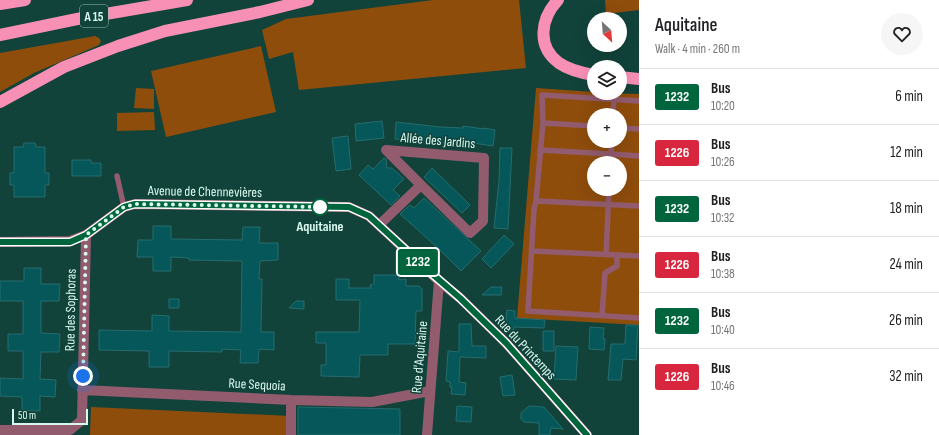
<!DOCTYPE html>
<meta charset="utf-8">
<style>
:root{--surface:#fff;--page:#f6f6f6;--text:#202124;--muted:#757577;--line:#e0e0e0}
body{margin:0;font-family:"Sofia Sans Condensed",sans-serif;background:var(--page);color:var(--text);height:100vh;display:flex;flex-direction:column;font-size:15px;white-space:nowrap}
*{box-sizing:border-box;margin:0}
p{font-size:13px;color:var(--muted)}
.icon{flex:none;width:22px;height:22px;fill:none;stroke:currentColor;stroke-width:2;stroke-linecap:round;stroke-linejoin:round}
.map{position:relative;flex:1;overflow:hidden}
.sheet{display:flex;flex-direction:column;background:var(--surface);width:300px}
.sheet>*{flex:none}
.badge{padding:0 8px;border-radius:3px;font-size:14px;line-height:26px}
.needle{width:26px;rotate:154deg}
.buttons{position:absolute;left:587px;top:12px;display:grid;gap:8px}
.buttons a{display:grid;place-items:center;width:40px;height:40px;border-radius:50%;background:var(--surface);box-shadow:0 4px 16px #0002;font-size:20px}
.scale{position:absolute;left:12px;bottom:10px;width:76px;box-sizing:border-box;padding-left:4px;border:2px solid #d9f9f0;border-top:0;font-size:11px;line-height:14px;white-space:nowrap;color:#d9f9f0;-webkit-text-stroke:3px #11433a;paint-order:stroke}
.you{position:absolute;width:20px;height:20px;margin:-10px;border:3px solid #fff;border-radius:50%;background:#1a73e8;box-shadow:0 0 0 6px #1a73e833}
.map>.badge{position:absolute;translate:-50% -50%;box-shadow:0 0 0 2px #fff}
.round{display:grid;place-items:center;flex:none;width:42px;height:42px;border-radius:21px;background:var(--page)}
.overview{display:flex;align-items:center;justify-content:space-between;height:68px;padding:0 16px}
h1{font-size:19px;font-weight:600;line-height:30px}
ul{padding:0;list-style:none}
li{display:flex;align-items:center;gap:12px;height:56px;padding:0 16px;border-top:1px solid var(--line)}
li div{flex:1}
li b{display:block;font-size:15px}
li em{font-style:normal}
li .badge{min-width:44px;font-weight:700;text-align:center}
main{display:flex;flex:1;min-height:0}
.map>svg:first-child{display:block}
.green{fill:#8f4d0c;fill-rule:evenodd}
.building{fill:#065759;stroke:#266c6e}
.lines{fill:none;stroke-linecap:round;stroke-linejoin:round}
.service{stroke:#925c6e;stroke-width:5.5}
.minor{stroke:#925c6e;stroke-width:10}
.motorway{stroke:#f890b5;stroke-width:12}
.line-casing{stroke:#fff;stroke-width:9}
.line{stroke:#00643c;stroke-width:6}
.walk{stroke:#d9f9f0;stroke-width:4;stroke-dasharray:0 7.2}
.stop-dot{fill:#fff;stroke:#00643c;stroke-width:2}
.labels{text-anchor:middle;stroke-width:3;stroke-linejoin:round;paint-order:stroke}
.shield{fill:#11433a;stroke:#9dc2b9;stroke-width:1}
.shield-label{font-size:13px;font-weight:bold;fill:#d9f9f0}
.street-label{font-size:14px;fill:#d9f9f0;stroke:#11433a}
.stop-label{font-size:14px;font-weight:bold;fill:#d9f9f0;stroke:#11433a}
</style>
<main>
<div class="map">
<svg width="639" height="435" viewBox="0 0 639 435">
<rect width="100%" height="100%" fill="#11433a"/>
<!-- green -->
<path class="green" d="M 433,0 L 519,0 L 526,68 L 299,90 L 293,52 L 269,59 L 262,30 L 286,19 Z
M 605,0 L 639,0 L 639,10 L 606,14 Z
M 95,36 L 99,38 L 101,41 L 99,45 L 34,73 L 0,92 L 0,53 Z
M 261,46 L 276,112 L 166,137 L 151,71 Z
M 136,88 L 154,89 L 154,109 L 134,108 Z
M 536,88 L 594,92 L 594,93 L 639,94 L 639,325 L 517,318 ZM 594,115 L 620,115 L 620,141 L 594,141 ZM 594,163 L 620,163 L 620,189 L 594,189 Z
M 154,112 L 155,130 L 117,131 L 117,113 Z
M 91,407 L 291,416 L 290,435 L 90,435 Z"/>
<!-- building -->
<path class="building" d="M 382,121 L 384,138 L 356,141 L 355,124 Z
M 396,122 L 440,127 L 463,128 L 463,126 L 484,129 L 484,128 L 495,130 L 493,146 L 454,140 L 454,143 L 395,139 Z
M 348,136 L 351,169 L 336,171 L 332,138 Z
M 24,143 L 35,143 L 36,147 L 45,147 L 45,173 L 49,173 L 49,185 L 45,185 L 45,197 L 14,197 L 14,185 L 10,185 L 10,173 L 14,173 L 14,147 L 23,147 Z
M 500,148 L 512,148 L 508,229 L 494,228 L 499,181 Z
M 384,158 L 386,159 L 387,168 L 392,168 L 404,179 L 393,190 L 400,196 L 391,205 L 359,175 L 368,165 L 373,169 Z
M 72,160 L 91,160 L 91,163 L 101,163 L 101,176 L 72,176 Z
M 432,168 L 470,205 L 462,213 L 424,177 Z
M 424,198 L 481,251 L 461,271 L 439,249 L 400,214 L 410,205 L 414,208 Z
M 153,226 L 171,226 L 171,239 L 242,240 L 243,227 L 260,227 L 259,243 L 278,243 L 278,260 L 260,261 L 259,279 L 262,279 L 261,332 L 274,332 L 274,350 L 259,349 L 258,363 L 240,363 L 241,350 L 222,349 L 222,352 L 169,351 L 169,367 L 149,367 L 149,351 L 99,350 L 99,330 L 152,331 L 152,315 L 169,316 L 169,331 L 241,332 L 242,261 L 189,260 L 189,258 L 171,257 L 171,271 L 153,271 L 153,257 L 137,257 L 138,240 L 153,240 Z
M 504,235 L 514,244 L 491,268 L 482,259 Z
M 24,268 L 41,268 L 41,284 L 60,284 L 59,301 L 41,301 L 41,333 L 60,334 L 59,352 L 41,352 L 40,379 L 56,380 L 55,397 L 40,396 L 40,411 L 22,410 L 22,397 L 0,396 L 0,378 L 23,379 L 23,351 L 8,351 L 8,334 L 23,334 L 23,301 L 0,301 L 0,281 L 24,281 Z
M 374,275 L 399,275 L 399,280 L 406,279 L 406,286 L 419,286 L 422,289 L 422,311 L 416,311 L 415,344 L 388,344 L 388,355 L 360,355 L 359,377 L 321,376 L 321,365 L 326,365 L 326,343 L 316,343 L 316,332 L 359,332 L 360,300 L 336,300 L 336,279 L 349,279 L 349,288 L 371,288 L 370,285 L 374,284 Z
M 491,287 L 502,287 L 501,295 L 482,295 Z
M 169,299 L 179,299 L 179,308 L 169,308 Z
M 296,301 L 304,301 L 304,309 L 289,308 Z
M 507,310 L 515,311 L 515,318 L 545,320 L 544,328 L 514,327 L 513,332 L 508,332 L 505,329 Z
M 459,324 L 471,324 L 472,346 L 486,346 L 486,358 L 460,357 L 459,382 L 466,383 L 465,395 L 451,394 L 452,387 L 450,387 L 450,382 L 446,381 L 448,351 L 459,352 Z
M 626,325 L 638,325 L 636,360 L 623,359 L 621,380 L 608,380 L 611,344 L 625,344 Z
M 590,327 L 604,328 L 603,339 L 605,339 L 604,350 L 589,349 Z
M 543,331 L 554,331 L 554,351 L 543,351 Z
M 556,346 L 578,347 L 576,380 L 554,379 Z
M 512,375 L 515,395 L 503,396 L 500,377 Z
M 457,406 L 472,407 L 471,422 L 456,421 Z
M 529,406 L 544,407 L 563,429 L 551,428 L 550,435 L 539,435 L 539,423 L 524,422 L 521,419 L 521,413 Z
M 298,407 L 400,409 L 400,435 L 298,435 Z"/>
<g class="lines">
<!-- service -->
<path class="service" d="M 639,101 L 542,95 L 543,123 L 536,201 L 534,209 L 528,311 L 639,318
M 613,115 L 614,99
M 543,123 L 594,126
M 620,128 L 639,129
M 540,150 L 611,154 L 612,141
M 611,163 L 611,154 L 639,156
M 117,176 L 124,207
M 536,201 L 639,206
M 532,251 L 639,256
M 606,255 L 609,189
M 602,316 L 605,273 L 617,266 L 617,255"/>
<!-- minor -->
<path class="minor" d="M 379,225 L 421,185 L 470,233 L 483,221 L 484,158 L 386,150 L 421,185
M 0,242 L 70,241 L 86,235 L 124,207 L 135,204 L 349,207 L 369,216 L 439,281 L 460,298 L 506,343 L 587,435
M 82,390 L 291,400 L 372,402 L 430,391
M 0,430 L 70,430 L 82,420 L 86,235
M 291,435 L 291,400
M 427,435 L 439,281"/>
<!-- motorway -->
<path class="motorway" d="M 558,0 C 541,18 536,46 559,63 C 569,70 582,73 594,75
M 0,4 L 25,0
M 0,35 L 82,18 L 187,0
M 620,77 L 639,79
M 0,102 L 64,67 L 118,46 L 165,31 L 260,12 L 308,0"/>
</g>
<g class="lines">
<defs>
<path id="line" d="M 0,242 L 70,242 L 86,235 L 124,207 L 135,204 L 349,207 L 369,216 L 431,273 L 460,298 L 506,343 L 587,435"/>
</defs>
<!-- line casing -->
<use href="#line" class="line-casing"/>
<!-- line -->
<use href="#line" class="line"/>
<!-- walk -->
<path class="walk" d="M 83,376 L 86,235 L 124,207 L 135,204 L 322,207 L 320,207"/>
</g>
<!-- markers -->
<circle class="stop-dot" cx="320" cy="207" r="8"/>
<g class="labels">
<!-- shield labels -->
<rect class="shield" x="80" y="5" width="28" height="22" rx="3"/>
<g class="shield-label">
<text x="94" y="21">A 15</text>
</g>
<!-- street labels -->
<g class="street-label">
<text transform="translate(438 140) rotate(5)" y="5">Allée des Jardins</text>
<text transform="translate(205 191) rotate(1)" y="5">Avenue de Chennevières</text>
<text transform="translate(70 310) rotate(-89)" y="5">Rue des Sophoras</text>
<text transform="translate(526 347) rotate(47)" y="5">Rue du Printemps</text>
<text transform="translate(419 357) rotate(-85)" y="5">Rue d'Aquitaine</text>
<text transform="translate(257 384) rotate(3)" y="5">Rue Sequoia</text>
</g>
<!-- stop labels -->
<g class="stop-label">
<text x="320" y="231">Aquitaine</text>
</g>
</g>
</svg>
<div class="buttons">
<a><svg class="needle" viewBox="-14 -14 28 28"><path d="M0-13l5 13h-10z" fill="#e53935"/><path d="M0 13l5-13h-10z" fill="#757577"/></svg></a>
<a><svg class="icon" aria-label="layers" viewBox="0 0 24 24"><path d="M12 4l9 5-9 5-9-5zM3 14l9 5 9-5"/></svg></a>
<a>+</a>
<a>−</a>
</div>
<div class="scale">50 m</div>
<div class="you" style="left:83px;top:376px"></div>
<b class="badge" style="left:418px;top:262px;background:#00643c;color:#fff">1232</b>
</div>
<section class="sheet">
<div class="overview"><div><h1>Aquitaine</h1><p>Walk · 4 min · 260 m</p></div><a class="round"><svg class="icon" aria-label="heart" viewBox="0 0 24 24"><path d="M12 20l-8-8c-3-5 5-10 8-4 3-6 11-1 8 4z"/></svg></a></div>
<ul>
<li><span class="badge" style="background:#00643c;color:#fff">1232</span><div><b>Bus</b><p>10:20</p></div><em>6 min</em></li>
<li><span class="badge" style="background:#d7263d;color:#fff">1226</span><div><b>Bus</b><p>10:26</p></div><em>12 min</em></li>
<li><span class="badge" style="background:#00643c;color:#fff">1232</span><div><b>Bus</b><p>10:32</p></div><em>18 min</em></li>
<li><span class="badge" style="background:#d7263d;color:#fff">1226</span><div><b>Bus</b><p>10:38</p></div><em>24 min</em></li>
<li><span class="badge" style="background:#00643c;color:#fff">1232</span><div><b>Bus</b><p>10:40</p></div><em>26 min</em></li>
<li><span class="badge" style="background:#d7263d;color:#fff">1226</span><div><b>Bus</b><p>10:46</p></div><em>32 min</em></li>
</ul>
</section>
</main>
